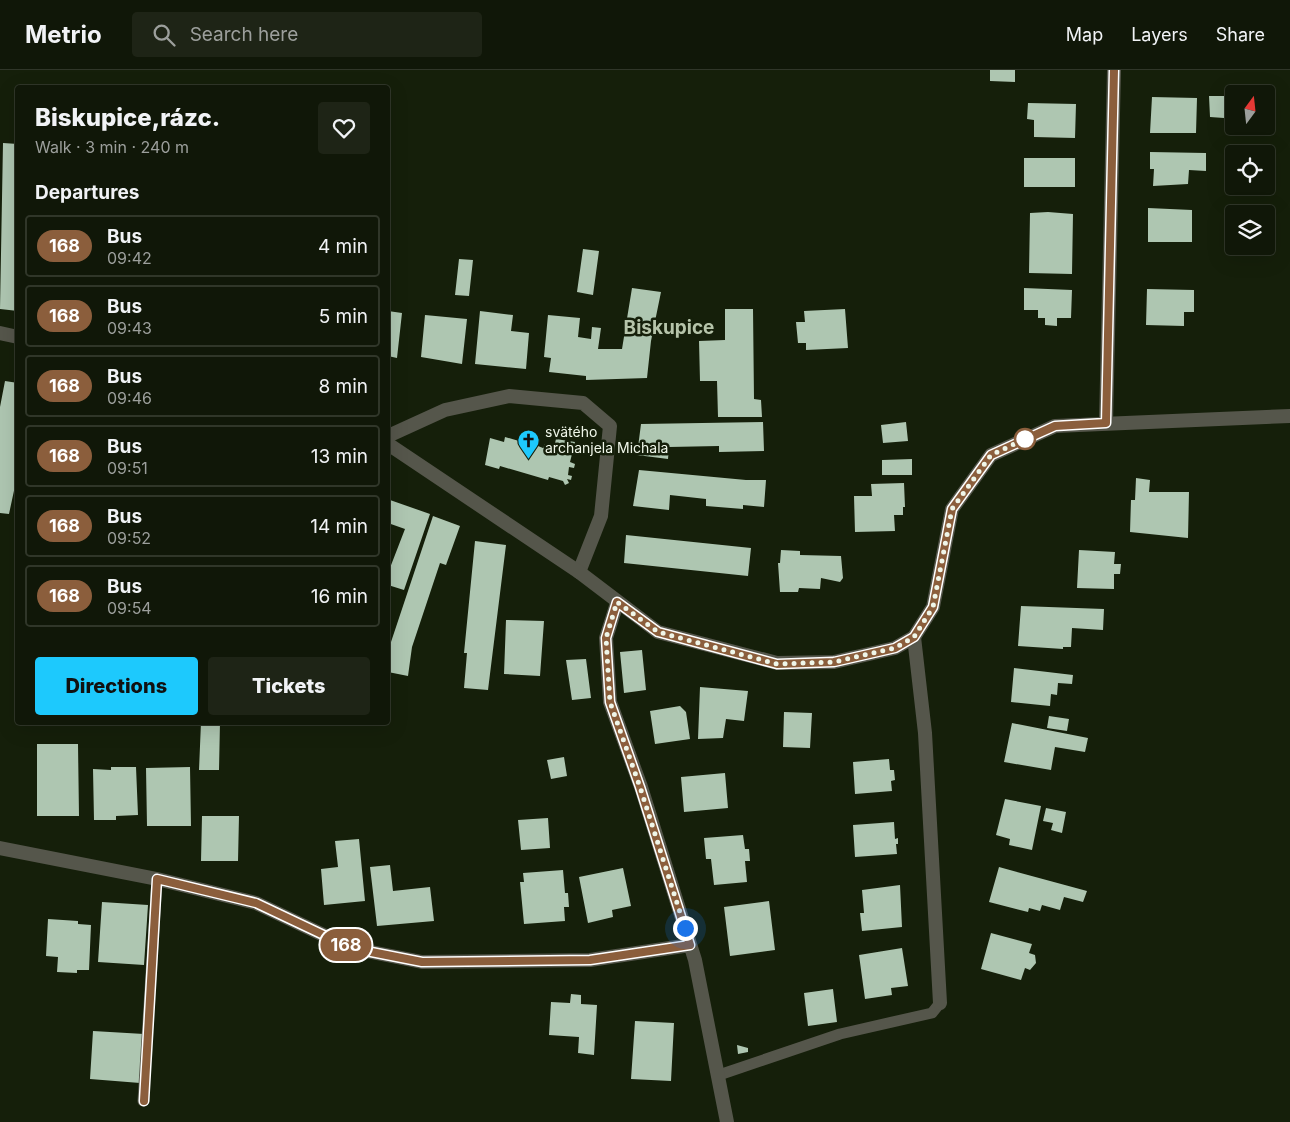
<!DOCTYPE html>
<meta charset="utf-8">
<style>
:root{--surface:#101708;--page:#1e2416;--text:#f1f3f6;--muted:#9c9f9c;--line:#303629;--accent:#1dc9fd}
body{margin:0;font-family:Inter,sans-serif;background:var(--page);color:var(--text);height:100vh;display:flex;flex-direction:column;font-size:19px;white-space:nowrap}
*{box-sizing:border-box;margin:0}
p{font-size:16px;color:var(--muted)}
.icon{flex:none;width:28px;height:28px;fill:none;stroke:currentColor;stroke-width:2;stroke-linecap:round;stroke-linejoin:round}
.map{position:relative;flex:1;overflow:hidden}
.sheet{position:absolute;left:15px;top:15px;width:375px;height:640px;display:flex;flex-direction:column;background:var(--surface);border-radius:5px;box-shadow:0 5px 20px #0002,0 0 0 1px var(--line)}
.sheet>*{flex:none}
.badge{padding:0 10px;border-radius:16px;font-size:18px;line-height:32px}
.needle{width:32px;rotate:15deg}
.fabs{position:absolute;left:1225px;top:15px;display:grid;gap:10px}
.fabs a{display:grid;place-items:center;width:50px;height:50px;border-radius:5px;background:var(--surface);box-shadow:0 5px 20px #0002,0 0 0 1px var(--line);font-size:25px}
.you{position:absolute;width:25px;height:25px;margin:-12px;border:4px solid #fff;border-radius:50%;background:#1a73e8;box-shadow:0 0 0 8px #1a73e833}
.map>.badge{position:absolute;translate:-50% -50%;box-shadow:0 0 0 2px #fff}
h2{padding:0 20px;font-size:19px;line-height:45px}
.round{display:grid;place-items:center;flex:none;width:52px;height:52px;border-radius:5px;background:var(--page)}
.headline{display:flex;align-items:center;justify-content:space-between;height:85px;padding:0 20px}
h1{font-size:24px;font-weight:800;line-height:38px}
.primary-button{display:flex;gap:10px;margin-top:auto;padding:10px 20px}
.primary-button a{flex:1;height:58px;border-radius:5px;background:var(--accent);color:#111;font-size:20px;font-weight:800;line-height:58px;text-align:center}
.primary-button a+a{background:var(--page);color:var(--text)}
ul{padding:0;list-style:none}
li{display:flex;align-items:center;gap:15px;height:62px;margin:0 10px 8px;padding:0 10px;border:2px solid var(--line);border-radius:5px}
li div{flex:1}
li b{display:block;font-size:19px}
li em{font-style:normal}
li .badge{min-width:55px;font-weight:700;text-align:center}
header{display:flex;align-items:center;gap:30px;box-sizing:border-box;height:70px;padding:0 25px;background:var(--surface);border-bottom:1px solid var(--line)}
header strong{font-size:24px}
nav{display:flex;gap:28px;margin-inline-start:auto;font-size:18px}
.search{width:350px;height:45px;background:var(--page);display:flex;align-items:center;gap:12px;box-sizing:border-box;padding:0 18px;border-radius:5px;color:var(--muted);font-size:19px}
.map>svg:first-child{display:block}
.building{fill:#aec6b1}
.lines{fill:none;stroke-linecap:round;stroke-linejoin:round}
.service{stroke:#55564b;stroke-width:11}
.minor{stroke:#55564b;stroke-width:14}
.tertiary{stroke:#55564b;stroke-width:14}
.line-casing{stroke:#fff;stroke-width:11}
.line{stroke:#8b5e3c;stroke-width:8}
.walk{stroke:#eff6e9;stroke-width:5;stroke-dasharray:0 9}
.stop-dot{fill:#fff;stroke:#8b5e3c;stroke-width:2.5}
.labels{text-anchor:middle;stroke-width:5;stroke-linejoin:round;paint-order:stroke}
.poi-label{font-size:14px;fill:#eff6e9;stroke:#151f0a;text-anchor:start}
.district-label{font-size:19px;font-weight:bold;fill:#b6c4aa;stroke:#151f0a}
</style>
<header>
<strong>Metrio</strong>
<div class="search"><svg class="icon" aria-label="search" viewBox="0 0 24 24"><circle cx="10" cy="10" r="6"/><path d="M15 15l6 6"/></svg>Search here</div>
<nav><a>Map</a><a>Layers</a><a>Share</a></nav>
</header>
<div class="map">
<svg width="1290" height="1052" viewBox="0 0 1290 1052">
<rect width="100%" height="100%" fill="#151f0a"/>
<!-- building -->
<path class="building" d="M 990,0 L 1015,0 L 1015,12 L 990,11 Z
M 1209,26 L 1225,26 L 1224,48 L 1210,47 Z
M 1152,27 L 1197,28 L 1196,63 L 1150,63 Z
M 1028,33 L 1076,34 L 1075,68 L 1034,67 L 1034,50 L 1027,49 Z
M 3,73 L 18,74 L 18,241 L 0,239 Z
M 1150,82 L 1206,83 L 1206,101 L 1189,100 L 1188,114 L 1153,116 L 1154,99 L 1150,99 Z
M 1024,88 L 1075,88 L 1075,117 L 1024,117 Z
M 1148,138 L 1192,140 L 1192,172 L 1148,172 Z
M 1048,142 L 1073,144 L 1072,204 L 1029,203 L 1030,143 Z
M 583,179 L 599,181 L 593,225 L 577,222 Z
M 459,189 L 473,190 L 469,226 L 455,225 Z
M 632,218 L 661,222 L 651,271 L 647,308 L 586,310 L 586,306 L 549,302 L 551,288 L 544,287 L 548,245 L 580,248 L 578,267 L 591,269 L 592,257 L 601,258 L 598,279 L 622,279 Z
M 1024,218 L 1072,220 L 1071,248 L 1057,248 L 1057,256 L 1045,255 L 1045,248 L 1038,248 L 1038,240 L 1024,240 Z
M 1147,219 L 1194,220 L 1194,242 L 1184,242 L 1184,256 L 1146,255 Z
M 725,239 L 753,239 L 754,329 L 761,330 L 762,347 L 718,347 L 717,311 L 700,311 L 699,271 L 725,270 Z
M 845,239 L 848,278 L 806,280 L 806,273 L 798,273 L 796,252 L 805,252 L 804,241 Z
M 388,241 L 402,243 L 397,288 L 388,286 Z
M 480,241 L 513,245 L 511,261 L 529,263 L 526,299 L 475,294 Z
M 425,245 L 467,249 L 462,294 L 421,287 Z
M 5,311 L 18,313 L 18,402 L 9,444 L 0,443 L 0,337 Z
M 763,352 L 764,381 L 719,382 L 719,376 L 669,377 L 668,389 L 637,385 L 641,354 Z
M 906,352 L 908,371 L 883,373 L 881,355 Z
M 505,367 L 519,371 L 520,369 L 543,378 L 545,374 L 554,377 L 556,369 L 575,372 L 570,392 L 575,394 L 574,398 L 569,397 L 568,405 L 572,406 L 571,410 L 567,409 L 569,413 L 565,415 L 563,411 L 549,407 L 548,410 L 500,396 L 499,399 L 485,395 L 490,368 L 504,372 Z
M 912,389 L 912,405 L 882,405 L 882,390 Z
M 639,400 L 746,410 L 766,410 L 764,437 L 743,435 L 743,439 L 706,436 L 706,429 L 670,425 L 669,440 L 633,436 Z
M 1136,408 L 1150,410 L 1149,422 L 1189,422 L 1188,468 L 1130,462 L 1131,430 L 1135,430 Z
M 904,413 L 905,437 L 903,437 L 903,445 L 894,445 L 895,461 L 855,462 L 854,426 L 872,426 L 871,414 Z
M 390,430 L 430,444 L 404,520 L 388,515 L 388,503 L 405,459 L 388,453 Z
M 433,446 L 460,456 L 446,495 L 440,493 L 412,577 L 408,606 L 388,602 L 391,572 Z
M 626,465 L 751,478 L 748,506 L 624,493 Z
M 475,471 L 506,475 L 488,620 L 464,618 L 467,583 L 464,583 Z
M 781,480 L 800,481 L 800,485 L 841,486 L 843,508 L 840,512 L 821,508 L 820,519 L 799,518 L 798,522 L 780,522 L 778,493 L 780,493 Z
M 1079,480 L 1115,482 L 1114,494 L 1121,494 L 1120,504 L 1114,504 L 1114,519 L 1077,518 Z
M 1021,536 L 1104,539 L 1103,560 L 1072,558 L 1071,577 L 1063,577 L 1063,579 L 1018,576 Z
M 506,550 L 544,551 L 540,606 L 504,604 Z
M 642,580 L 646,620 L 624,623 L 620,582 Z
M 586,589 L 591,628 L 572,630 L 566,590 Z
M 1014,598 L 1073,605 L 1072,614 L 1058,613 L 1057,625 L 1051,624 L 1050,636 L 1011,632 Z
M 700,617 L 748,621 L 744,651 L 726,649 L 723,668 L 698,669 Z
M 680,636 L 686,642 L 690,669 L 655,674 L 650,641 Z
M 784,642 L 812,643 L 810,678 L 783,677 Z
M 1049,646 L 1069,649 L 1067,661 L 1047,658 Z
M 201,652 L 220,652 L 219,700 L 199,700 Z
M 1012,653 L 1088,668 L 1085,682 L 1055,677 L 1051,700 L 1004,692 Z
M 37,674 L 78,674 L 79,746 L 37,746 Z
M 564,687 L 567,706 L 551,709 L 547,690 Z
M 889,689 L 890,700 L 894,700 L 895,710 L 891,711 L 892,721 L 855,724 L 853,692 Z
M 111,697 L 136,697 L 138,745 L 116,746 L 116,750 L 94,750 L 93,699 L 111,700 Z
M 190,697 L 191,756 L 147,756 L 146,698 Z
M 725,703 L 728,738 L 684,742 L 681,707 Z
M 1005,729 L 1041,736 L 1032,780 L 1009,775 L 1010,769 L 996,765 Z
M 1046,738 L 1066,742 L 1062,763 L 1051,760 L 1053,753 L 1043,751 Z
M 202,746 L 239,746 L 238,791 L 201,791 Z
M 548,748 L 550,778 L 521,780 L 518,750 Z
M 894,752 L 895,769 L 898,768 L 898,774 L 896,774 L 897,784 L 855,787 L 853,755 Z
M 743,765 L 745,779 L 749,779 L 750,791 L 745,791 L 747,812 L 714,815 L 711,789 L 706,789 L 704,768 Z
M 359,769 L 365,831 L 324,835 L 321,799 L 338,797 L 335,771 Z
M 390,795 L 393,821 L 430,817 L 434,851 L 377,856 L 370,797 Z
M 999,797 L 1087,821 L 1083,832 L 1064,827 L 1060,840 L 1042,835 L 1040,841 L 1029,838 L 1028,842 L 989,832 Z
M 623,798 L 631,836 L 612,840 L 613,847 L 588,853 L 579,807 Z
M 563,800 L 565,823 L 568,823 L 569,837 L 564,837 L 565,851 L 524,854 L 520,812 L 524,812 L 523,803 Z
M 900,815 L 902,857 L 862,861 L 860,843 L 864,843 L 862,820 Z
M 769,831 L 775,880 L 730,886 L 724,837 Z
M 102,832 L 148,835 L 144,895 L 98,892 Z
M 48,849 L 78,851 L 78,854 L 91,855 L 89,900 L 77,900 L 77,903 L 57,902 L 58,887 L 46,886 Z
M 991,863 L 1032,874 L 1029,883 L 1035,885 L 1036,893 L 1030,900 L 1025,898 L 1021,910 L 981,899 Z
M 902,878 L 908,916 L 891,918 L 892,925 L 865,929 L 859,885 Z
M 833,919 L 837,952 L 808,956 L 804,923 Z
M 571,924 L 581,925 L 581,934 L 597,935 L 594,985 L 578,983 L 579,967 L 549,965 L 551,932 L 570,933 Z
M 635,951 L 674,953 L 671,1011 L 631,1009 Z
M 93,961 L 144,964 L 140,1013 L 90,1009 Z
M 737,975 L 748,978 L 748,982 L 738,984 Z"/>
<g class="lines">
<!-- service -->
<path class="service" d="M 719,1005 L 840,964 L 932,943 L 940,933
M 143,1031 L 157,809"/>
<!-- minor -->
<path class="minor" d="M 1106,353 L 1114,0
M 388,366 L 445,340 L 509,326 L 583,333 L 610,356 L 601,446 L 579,502
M 617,533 L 606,568 L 610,632 L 641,717 L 695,890 L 727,1052
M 914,567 L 925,663 L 940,933
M 0,778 L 157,809 L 256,833 L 351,878 L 422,892 L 590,890 L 690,875"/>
<!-- tertiary -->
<path class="tertiary" d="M 0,263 L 18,267
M 388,374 L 579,502 L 658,562 L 777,593 L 834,592 L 895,578 L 914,567 L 933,537 L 952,439 L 991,385 L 1055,356 L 1290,346"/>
</g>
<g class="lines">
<defs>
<path id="line" d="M 144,1031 L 157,809 L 256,833 L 351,878 L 422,892 L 590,890 L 690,875 L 640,717 L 610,632 L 606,568 L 617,532 L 658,562 L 777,594 L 834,592 L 895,578 L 914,567 L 933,537 L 952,439 L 991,385 L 1055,356 L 1106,353 L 1114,0"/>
</defs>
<!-- line casing -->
<use href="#line" class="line-casing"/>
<!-- line -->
<use href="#line" class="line"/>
<!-- walk -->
<path class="walk" d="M 685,858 L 640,717 L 610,632 L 606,568 L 617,532 L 658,562 L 777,594 L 834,592 L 895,578 L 914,567 L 933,537 L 952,439 L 991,385 L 1025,369"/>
</g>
<!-- icons -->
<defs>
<symbol id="church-pin" viewBox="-11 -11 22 30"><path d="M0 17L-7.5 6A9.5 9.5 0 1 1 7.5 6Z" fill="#1dc9fd" stroke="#151f0a"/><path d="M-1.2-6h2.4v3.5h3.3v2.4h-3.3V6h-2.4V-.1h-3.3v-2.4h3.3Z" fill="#111"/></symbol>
</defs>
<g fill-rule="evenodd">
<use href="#church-pin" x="516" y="358" width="25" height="34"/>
</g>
<!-- markers -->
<circle class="stop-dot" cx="1025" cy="369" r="10"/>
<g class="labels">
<!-- poi labels -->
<g class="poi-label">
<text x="545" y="367">svätého<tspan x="545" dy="16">archanjela Michala</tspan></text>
</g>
<!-- district labels -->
<g class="district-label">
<text x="669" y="264">Biskupice</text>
</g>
</g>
</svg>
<div class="fabs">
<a><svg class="needle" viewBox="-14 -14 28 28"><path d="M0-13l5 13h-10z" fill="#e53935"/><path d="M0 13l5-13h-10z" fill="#9c9f9c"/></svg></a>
<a><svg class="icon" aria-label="locate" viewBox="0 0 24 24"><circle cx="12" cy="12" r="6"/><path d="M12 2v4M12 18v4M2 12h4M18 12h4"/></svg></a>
<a><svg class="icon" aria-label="layers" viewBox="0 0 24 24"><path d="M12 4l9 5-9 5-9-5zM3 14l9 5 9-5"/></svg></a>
</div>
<div class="you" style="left:685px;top:858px"></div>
<b class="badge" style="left:346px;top:875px;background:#8b5e3c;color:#fff">168</b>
<section class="sheet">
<div class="headline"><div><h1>Biskupice,rázc.</h1><p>Walk · 3 min · 240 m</p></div><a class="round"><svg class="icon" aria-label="heart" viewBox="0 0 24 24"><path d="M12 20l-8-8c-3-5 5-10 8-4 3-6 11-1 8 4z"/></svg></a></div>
<h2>Departures</h2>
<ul>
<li><span class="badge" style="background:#8b5e3c;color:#fff">168</span><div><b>Bus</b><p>09:42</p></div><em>4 min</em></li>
<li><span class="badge" style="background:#8b5e3c;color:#fff">168</span><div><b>Bus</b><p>09:43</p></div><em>5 min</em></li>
<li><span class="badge" style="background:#8b5e3c;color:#fff">168</span><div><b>Bus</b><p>09:46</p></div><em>8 min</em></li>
<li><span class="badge" style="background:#8b5e3c;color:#fff">168</span><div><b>Bus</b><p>09:51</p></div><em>13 min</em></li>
<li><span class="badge" style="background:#8b5e3c;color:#fff">168</span><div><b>Bus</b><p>09:52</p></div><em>14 min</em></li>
<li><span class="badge" style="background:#8b5e3c;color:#fff">168</span><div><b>Bus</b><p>09:54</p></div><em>16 min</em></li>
</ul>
<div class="primary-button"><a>Directions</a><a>Tickets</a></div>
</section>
</div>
